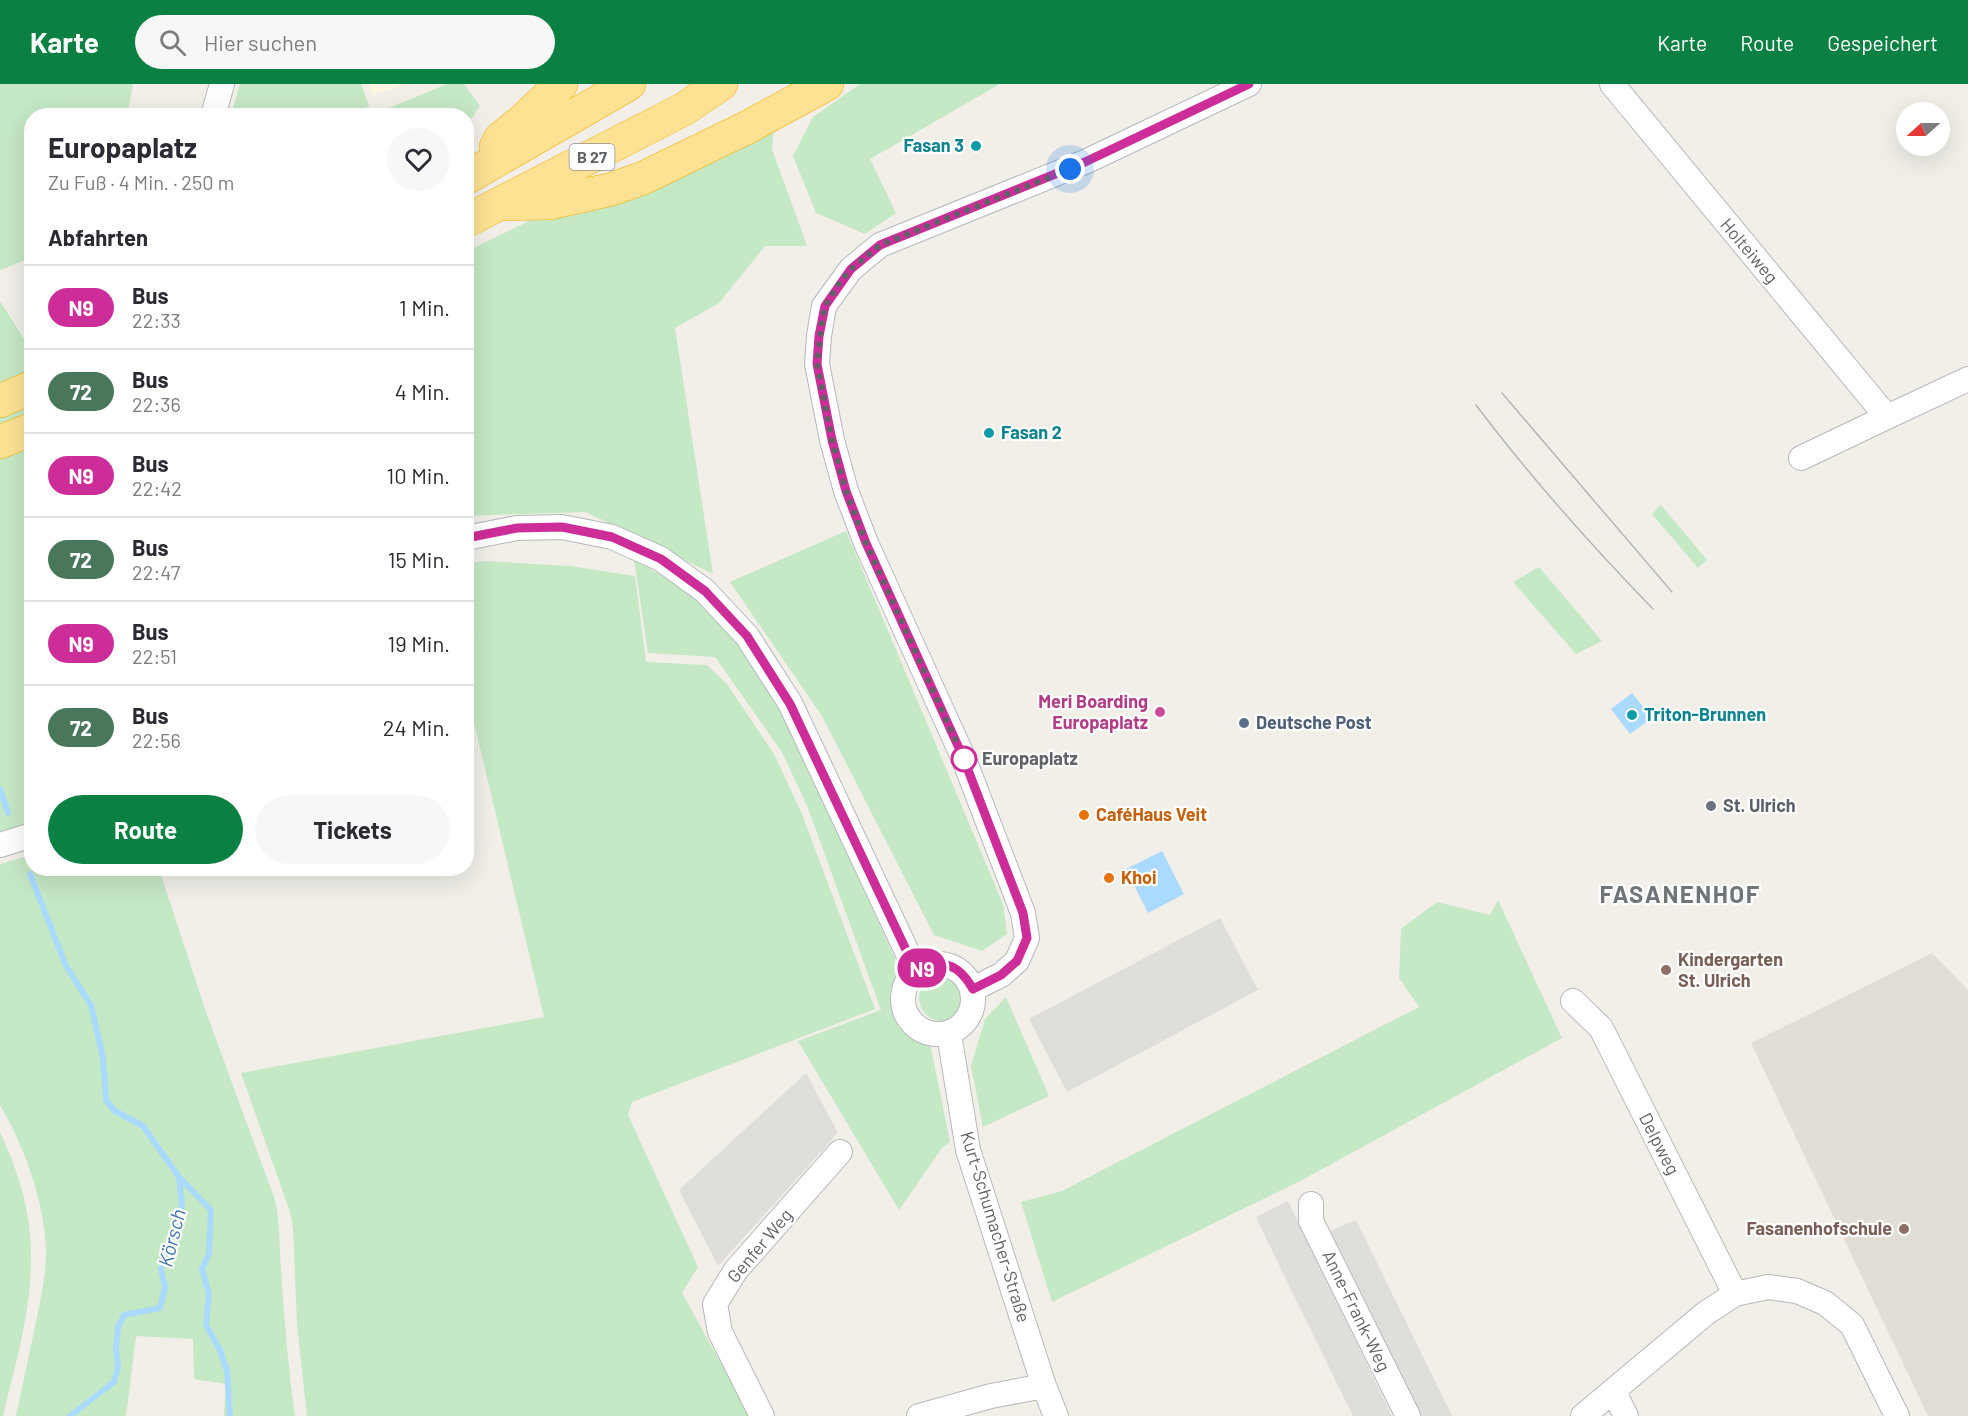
<!DOCTYPE html>
<html lang="de">
<meta charset="utf-8">
<style>
:root{--surface:#fff;--page:#f7f7f7;--text:#2b2b33;--muted:#7c7c81;--line:#e1e1e2;--accent:#0b8043}
body{margin:0;font-family:Barlow,sans-serif;background:var(--page);color:var(--text);height:100vh;display:flex;flex-direction:column;font-size:22px;white-space:nowrap}
*{box-sizing:border-box;margin:0}
p{font-size:20px;color:var(--muted)}
.icon{flex:none;width:33px;height:33px;fill:none;stroke:currentColor;stroke-width:2;stroke-linecap:round;stroke-linejoin:round}
.map{position:relative;flex:1;overflow:hidden}
.sheet{position:absolute;left:24px;top:24px;width:450px;height:768px;display:flex;flex-direction:column;background:var(--surface);border-radius:24px;box-shadow:0 6px 24px #0002}
.sheet>*{flex:none}
.badge{padding:0 12px;border-radius:20px;font-size:21px;line-height:39px}
.needle{width:39px;rotate:249deg}
.fabs{position:absolute;left:1896px;top:18px;display:grid;gap:12px}
.fabs a{display:grid;place-items:center;width:54px;height:54px;border-radius:50%;background:var(--surface);box-shadow:0 6px 24px #0002;font-size:30px}
.you{position:absolute;width:30px;height:30px;margin:-15px;border:4px solid #fff;border-radius:50%;background:#1a73e8;box-shadow:0 0 0 9px #1a73e833}
.map>.badge{position:absolute;translate:-50% -50%;box-shadow:0 0 0 3px #fff}
h2{padding:0 24px;font-size:22px;line-height:54px}
.round{display:grid;place-items:center;flex:none;width:63px;height:63px;border-radius:32px;background:var(--page)}
.overview{display:flex;align-items:center;justify-content:space-between;height:102px;padding:0 24px}
h1{font-size:28px;font-weight:700;line-height:45px}
.action{display:flex;gap:12px;margin-top:auto;padding:12px 24px}
.action a{flex:1;height:69px;border-radius:36px;background:var(--accent);color:#fff;font-size:24px;font-weight:700;line-height:69px;text-align:center}
.action a+a{background:var(--page);color:var(--text)}
ul{padding:0;list-style:none}
li{display:flex;align-items:center;gap:18px;height:84px;padding:0 24px;border-top:2px solid var(--line)}
li div{flex:1}
li b{display:block;font-size:22px}
li em{font-style:normal}
li .badge{min-width:66px;font-weight:700;text-align:center}
header{display:flex;align-items:center;gap:36px;box-sizing:border-box;height:84px;padding:0 30px;background:var(--accent);color:#fff}
header strong{font-size:28px}
nav{display:flex;gap:33px;margin-inline-start:auto;font-size:21px}
.search{width:420px;height:54px;background:var(--page);display:flex;align-items:center;gap:15px;box-sizing:border-box;padding:0 21px;border-radius:33px;color:var(--muted);font-size:22px}
.map>svg:first-child{display:block}
.commercial{fill:#fef7e0}
.industrial{fill:#e0deda}
.education{fill:#e1ded6}
.green{fill:#c5e8c5}
.water{fill:#aadaff}
.lines{fill:none;stroke-linecap:round;stroke-linejoin:round}
.stream{stroke:#aadaff;stroke-width:6}
.minor-casing{stroke:#b5b8bc;stroke-width:26}
.highway-casing{stroke:#f9ab00;stroke-width:34}
.minor{stroke:#fff;stroke-width:24}
.highway{stroke:#fde293;stroke-width:33}
.tram{stroke:#b6b7b8;stroke-width:1.5}
.line-casing{stroke:#fff;stroke-width:14}
.line{stroke:#cd2d98;stroke-width:9}
.walk{stroke:#5f6368;stroke-width:6;stroke-dasharray:0 10.8}
.culture-dot{fill:#0f9aa8;stroke:#fff;stroke-width:2}
.hotel-dot{fill:#d1479c;stroke:#fff;stroke-width:2}
.service-dot{fill:#5c6f8a;stroke:#fff;stroke-width:2}
.stop-dot{fill:#fff;stroke:#cd2d98;stroke-width:3}
.worship-dot{fill:#6b7280;stroke:#fff;stroke-width:2}
.food-dot{fill:#e8710a;stroke:#fff;stroke-width:2}
.education-dot{fill:#8d6e63;stroke:#fff;stroke-width:2}
.labels{text-anchor:middle;stroke-width:4.5;stroke-linejoin:round;paint-order:stroke}
.shield{fill:#fff;stroke:#8f9295;stroke-width:1.5}
.shield-label{font-size:16px;font-weight:bold;fill:#5f6368}
.culture-label{font-size:18px;font-weight:bold;fill:#0d838f;stroke:#fff;text-anchor:start}
.street-label{font-size:18px;fill:#5f6368;stroke:#fff}
.hotel-label{font-size:18px;font-weight:bold;fill:#b23c85;stroke:#fff;text-anchor:end}
.service-label{font-size:18px;font-weight:bold;fill:#4e5e75;stroke:#fff;text-anchor:start}
.stop-label{font-size:18px;font-weight:bold;fill:#5f6368;stroke:#fff;text-anchor:start}
.worship-label{font-size:18px;font-weight:bold;fill:#5b616d;stroke:#fff;text-anchor:start}
.food-label{font-size:18px;font-weight:bold;fill:#c56008;stroke:#fff;text-anchor:start}
.education-label{font-size:18px;font-weight:bold;fill:#785e54;stroke:#fff;text-anchor:start}
.water-label{font-size:20px;font-style:italic;fill:#4174aa;stroke:#fff}
.district-label{font-size:24px;font-weight:bold;letter-spacing:1.5px;fill:#70757a;stroke:#fff}
</style>
<header>
<strong>Karte</strong>
<div class="search"><svg class="icon" aria-label="search" viewBox="0 0 24 24"><circle cx="10" cy="10" r="6"/><path d="M15 15l6 6"/></svg>Hier suchen</div>
<nav><a>Karte</a><a>Route</a><a>Gespeichert</a></nav>
</header>
<div class="map">
<svg width="1968" height="1332" viewBox="0 0 1968 1332">
<rect width="100%" height="100%" fill="#f1efe8"/>
<!-- commercial -->
<path class="commercial" d="M 369,0 L 405,0 L 373,11 Z"/>
<!-- industrial -->
<path class="industrial" d="M 1220,834 L 1258,906 L 1067,1008 L 1029,935 Z
M 806,989 L 838,1049 L 718,1182 L 679,1106 Z
M 1288,1117 L 1392,1332 L 1353,1332 L 1293,1210 L 1256,1133 Z
M 1356,1136 L 1452,1332 L 1417,1332 L 1327,1148 Z"/>
<!-- education -->
<path class="education" d="M 1932,869 L 1968,906 L 1968,1332 L 1928,1332 L 1751,959 Z"/>
<!-- green -->
<path class="green" d="M 0,0 L 133,0 L 127,31 L 32,32 L 31,174 L 0,186 Z
M 240,0 L 361,0 L 369,22 L 350,31 L 231,31 Z
M 447,0 L 464,0 L 480,22 L 467,41 L 466,32 L 372,31 Z
M 860,0 L 1000,0 L 870,75 L 896,129 L 865,150 L 816,129 L 793,72 L 813,33 Z
M 774,44 L 772,65 L 807,162 L 765,162 L 719,219 L 675,244 L 713,490 L 586,428 L 467,432 L 467,167 L 529,137 L 645,104 Z
M 0,217 L 32,268 L 31,740 L 0,750 Z
M 1661,421 L 1707,476 L 1698,484 L 1652,430 Z
M 846,447 L 1003,820 L 1007,850 L 982,867 L 934,851 L 822,632 L 730,498 Z
M 634,475 L 694,511 L 742,561 L 779,618 L 900,886 L 894,902 L 900,936 L 931,964 L 950,1058 L 942,1064 L 899,1126 L 798,957 L 881,926 L 808,724 L 782,668 L 715,573 L 648,569 Z
M 483,477 L 570,482 L 635,492 L 646,578 L 707,581 L 727,600 L 774,670 L 802,730 L 875,925 L 632,1018 L 628,1031 L 698,1183 L 682,1209 L 750,1332 L 307,1332 L 297,1241 L 293,1144 L 290,1128 L 241,989 L 544,933 L 467,609 L 467,553 L 475,552 L 467,543 L 467,480 Z
M 1539,483 L 1602,557 L 1576,570 L 1513,498 Z
M 31,771 L 32,784 L 159,785 L 206,928 L 275,1116 C 280,1138 279,1161 281,1185 C 284,1234 288,1283 295,1332 L 224,1332 L 226,1300 L 194,1295 L 193,1255 L 136,1252 L 126,1332 L 16,1332 C 23,1299 30,1266 37,1233 C 41,1212 46,1191 46,1169 C 46,1122 24,1061 0,1021 L 0,780 Z
M 1498,816 L 1562,954 L 1302,1096 L 1052,1218 L 1021,1118 L 1062,1107 L 1419,923 L 1399,894 L 1401,845 L 1437,818 L 1490,831 Z
M919 914a23 23 0 1 1 46 0a23 23 0 1 1-46 0Z
M 1006,913 L 1049,1012 L 983,1043 L 971,982 L 985,935 Z
M 0,1048 C 15,1080 27,1115 30,1150 C 36,1211 17,1274 3,1332 L 0,1332 Z"/>
<!-- water -->
<path class="water" d="M 1632,609 L 1652,634 L 1630,650 L 1611,625 Z
M 1162,767 L 1184,810 L 1148,829 L 1126,785 Z"/>
<g class="lines">
<!-- stream -->
<path class="stream" d="M 0,705 L 8,729
M 30,790 L 66,882 L 91,921 L 103,974 L 106,1016 L 115,1027 L 143,1042 L 179,1093 L 182,1120 L 177,1144 L 167,1162 L 161,1185 L 165,1203 L 160,1224 L 124,1231 L 118,1243 L 116,1264 L 118,1283 L 114,1298 L 70,1332
M 179,1093 L 211,1126 L 209,1170 L 202,1185 L 209,1210 L 206,1241 L 220,1266 L 227,1287 L 230,1332"/>
<defs>
<path id="minor" d="M 1612,0 L 1887,333 L 1968,295
M 213,32 L 222,0
M 1801,374 L 1887,333
M 466,454 L 517,444 L 562,443 L 612,453 L 661,475 L 705,507 L 747,552 L 790,619 L 916,887
M 0,761 L 32,751
M903 915a35 35 0 1 1 70 0a35 35 0 1 1-70 0Z
M 973,905 L 1001,891 L 1017,877 L 1027,854 L 1023,829 L 963,673 L 866,459 L 846,407 L 832,356 L 817,280 L 819,252 L 824,222 L 851,185 L 880,161 L 1085,78 L 1249,0
M 1573,917 L 1601,944 L 1735,1210
M 949,950 L 968,1066 L 1044,1302 L 1056,1332
M 1311,1120 L 1311,1137 L 1408,1332
M 1614,1308 L 1626,1332
M 762,1332 L 720,1248 L 715,1220 L 736,1186 L 840,1068
M 919,1332 L 991,1312 L 1044,1302
M 1583,1332 L 1706,1229 L 1735,1210 L 1768,1203 L 1797,1207 L 1825,1219 L 1852,1241 L 1897,1332"/>
<path id="highway" d="M 496,63 L 500,55 L 521,38 L 561,0
M 466,94 L 629,0
M 499,120 L 551,119 L 612,105 L 643,94 L 746,44 L 827,0
M 466,137 L 684,25 L 721,0
M 0,317 L 32,303
M 0,358 L 32,345"/>
</defs>
<!-- minor casing -->
<use href="#minor" class="minor-casing"/>
<!-- highway casing -->
<use href="#highway" class="highway-casing"/>
<!-- minor -->
<use href="#minor" class="minor"/>
<!-- highway -->
<use href="#highway" class="highway"/>
<!-- tram -->
<path class="tram" d="M 1502,309 L 1672,508
M 1476,321 C 1531,394 1590,460 1653,525"/>
</g>
<g class="lines">
<defs>
<path id="line" d="M 466,454 L 517,444 L 562,443 L 612,453 L 661,475 L 705,507 L 747,552 L 790,620 L 916,887 C 943,875 958,879 973,905 L 1001,891 L 1017,877 L 1027,854 L 1023,829 L 963,673 L 866,459 L 846,407 L 832,356 L 817,280 L 819,252 L 825,222 L 851,185 L 880,161 L 1085,78 L 1249,0"/>
</defs>
<!-- line casing -->
<use href="#line" class="line-casing"/>
<!-- line -->
<use href="#line" class="line"/>
<!-- walk -->
<path class="walk" d="M 964,675 L 866,459 L 846,407 L 832,356 L 817,280 L 822,237 L 825,222 L 838,201 L 851,185 L 880,161 L 1070,85"/>
</g>
<!-- markers -->
<g class="culture-dot">
<circle cx="976" cy="62" r="6"/>
<circle cx="989" cy="349" r="6"/>
<circle cx="1632" cy="631" r="6"/>
</g>
<circle class="hotel-dot" cx="1160" cy="628" r="6"/>
<circle class="service-dot" cx="1244" cy="639" r="6"/>
<circle class="stop-dot" cx="964" cy="675" r="12"/>
<circle class="worship-dot" cx="1711" cy="722" r="6"/>
<g class="food-dot">
<circle cx="1084" cy="731" r="6"/>
<circle cx="1109" cy="794" r="6"/>
</g>
<g class="education-dot">
<circle cx="1666" cy="886" r="6"/>
<circle cx="1904" cy="1145" r="6"/>
</g>
<g class="labels">
<!-- shield labels -->
<rect class="shield" x="569.5" y="60" width="45" height="26" rx="4.5"/>
<g class="shield-label">
<text x="592" y="79">B 27</text>
</g>
<!-- culture labels -->
<g class="culture-label">
<text x="964" y="68" text-anchor="end">Fasan 3</text>
<text x="1001" y="355">Fasan 2</text>
<text x="1644" y="637">Triton-Brunnen</text>
</g>
<!-- street labels -->
<g class="street-label">
<text transform="translate(1749 167) rotate(50)" y="6">Holteiweg</text>
<text transform="translate(1659 1060) rotate(63)" y="6">Delpweg</text>
<text transform="translate(995 1143) rotate(73)" y="6">Kurt-Schumacher-Straße</text>
<text transform="translate(760 1162) rotate(-50)" y="6">Genfer Weg</text>
<text transform="translate(1356 1227) rotate(64)" y="6">Anne-Frank-Weg</text>
</g>
<!-- hotel labels -->
<g class="hotel-label">
<text x="1148" y="624">Meri Boarding<tspan x="1148" dy="21">Europaplatz</tspan></text>
</g>
<!-- service labels -->
<g class="service-label">
<text x="1256" y="645">Deutsche Post</text>
</g>
<!-- stop labels -->
<g class="stop-label">
<text x="982" y="681">Europaplatz</text>
</g>
<!-- worship labels -->
<g class="worship-label">
<text x="1723" y="728">St. Ulrich</text>
</g>
<!-- food labels -->
<g class="food-label">
<text x="1096" y="737">CaféHaus Veit</text>
<text x="1121" y="800">Khoi</text>
</g>
<!-- education labels -->
<g class="education-label">
<text x="1678" y="882">Kindergarten<tspan x="1678" dy="21">St. Ulrich</tspan></text>
<text x="1892" y="1151" text-anchor="end">Fasanenhofschule</text>
</g>
<!-- water labels -->
<g class="water-label">
<text transform="translate(172 1154) rotate(-76)" y="7">Körsch</text>
</g>
<!-- district labels -->
<g class="district-label">
<text x="1680" y="819">FASANENHOF</text>
</g>
</g>
</svg>
<div class="fabs">
<a><svg class="needle" viewBox="-14 -14 28 28"><path d="M0-13l5 13h-10z" fill="#e53935"/><path d="M0 13l5-13h-10z" fill="#7c7c81"/></svg></a>
</div>
<div class="you" style="left:1070px;top:85px"></div>
<b class="badge" style="left:922px;top:884px;background:#cd2d98;color:#fff">N9</b>
<section class="sheet">
<div class="overview"><div><h1>Europaplatz</h1><p>Zu Fuß · 4 Min. · 250 m</p></div><a class="round"><svg class="icon" aria-label="heart" viewBox="0 0 24 24"><path d="M12 20l-8-8c-3-5 5-10 8-4 3-6 11-1 8 4z"/></svg></a></div>
<h2>Abfahrten</h2>
<ul>
<li><span class="badge" style="background:#cd2d98;color:#fff">N9</span><div><b>Bus</b><p>22:33</p></div><em>1 Min.</em></li>
<li><span class="badge" style="background:#48775c;color:#fff">72</span><div><b>Bus</b><p>22:36</p></div><em>4 Min.</em></li>
<li><span class="badge" style="background:#cd2d98;color:#fff">N9</span><div><b>Bus</b><p>22:42</p></div><em>10 Min.</em></li>
<li><span class="badge" style="background:#48775c;color:#fff">72</span><div><b>Bus</b><p>22:47</p></div><em>15 Min.</em></li>
<li><span class="badge" style="background:#cd2d98;color:#fff">N9</span><div><b>Bus</b><p>22:51</p></div><em>19 Min.</em></li>
<li><span class="badge" style="background:#48775c;color:#fff">72</span><div><b>Bus</b><p>22:56</p></div><em>24 Min.</em></li>
</ul>
<div class="action"><a>Route</a><a>Tickets</a></div>
</section>
</div>
